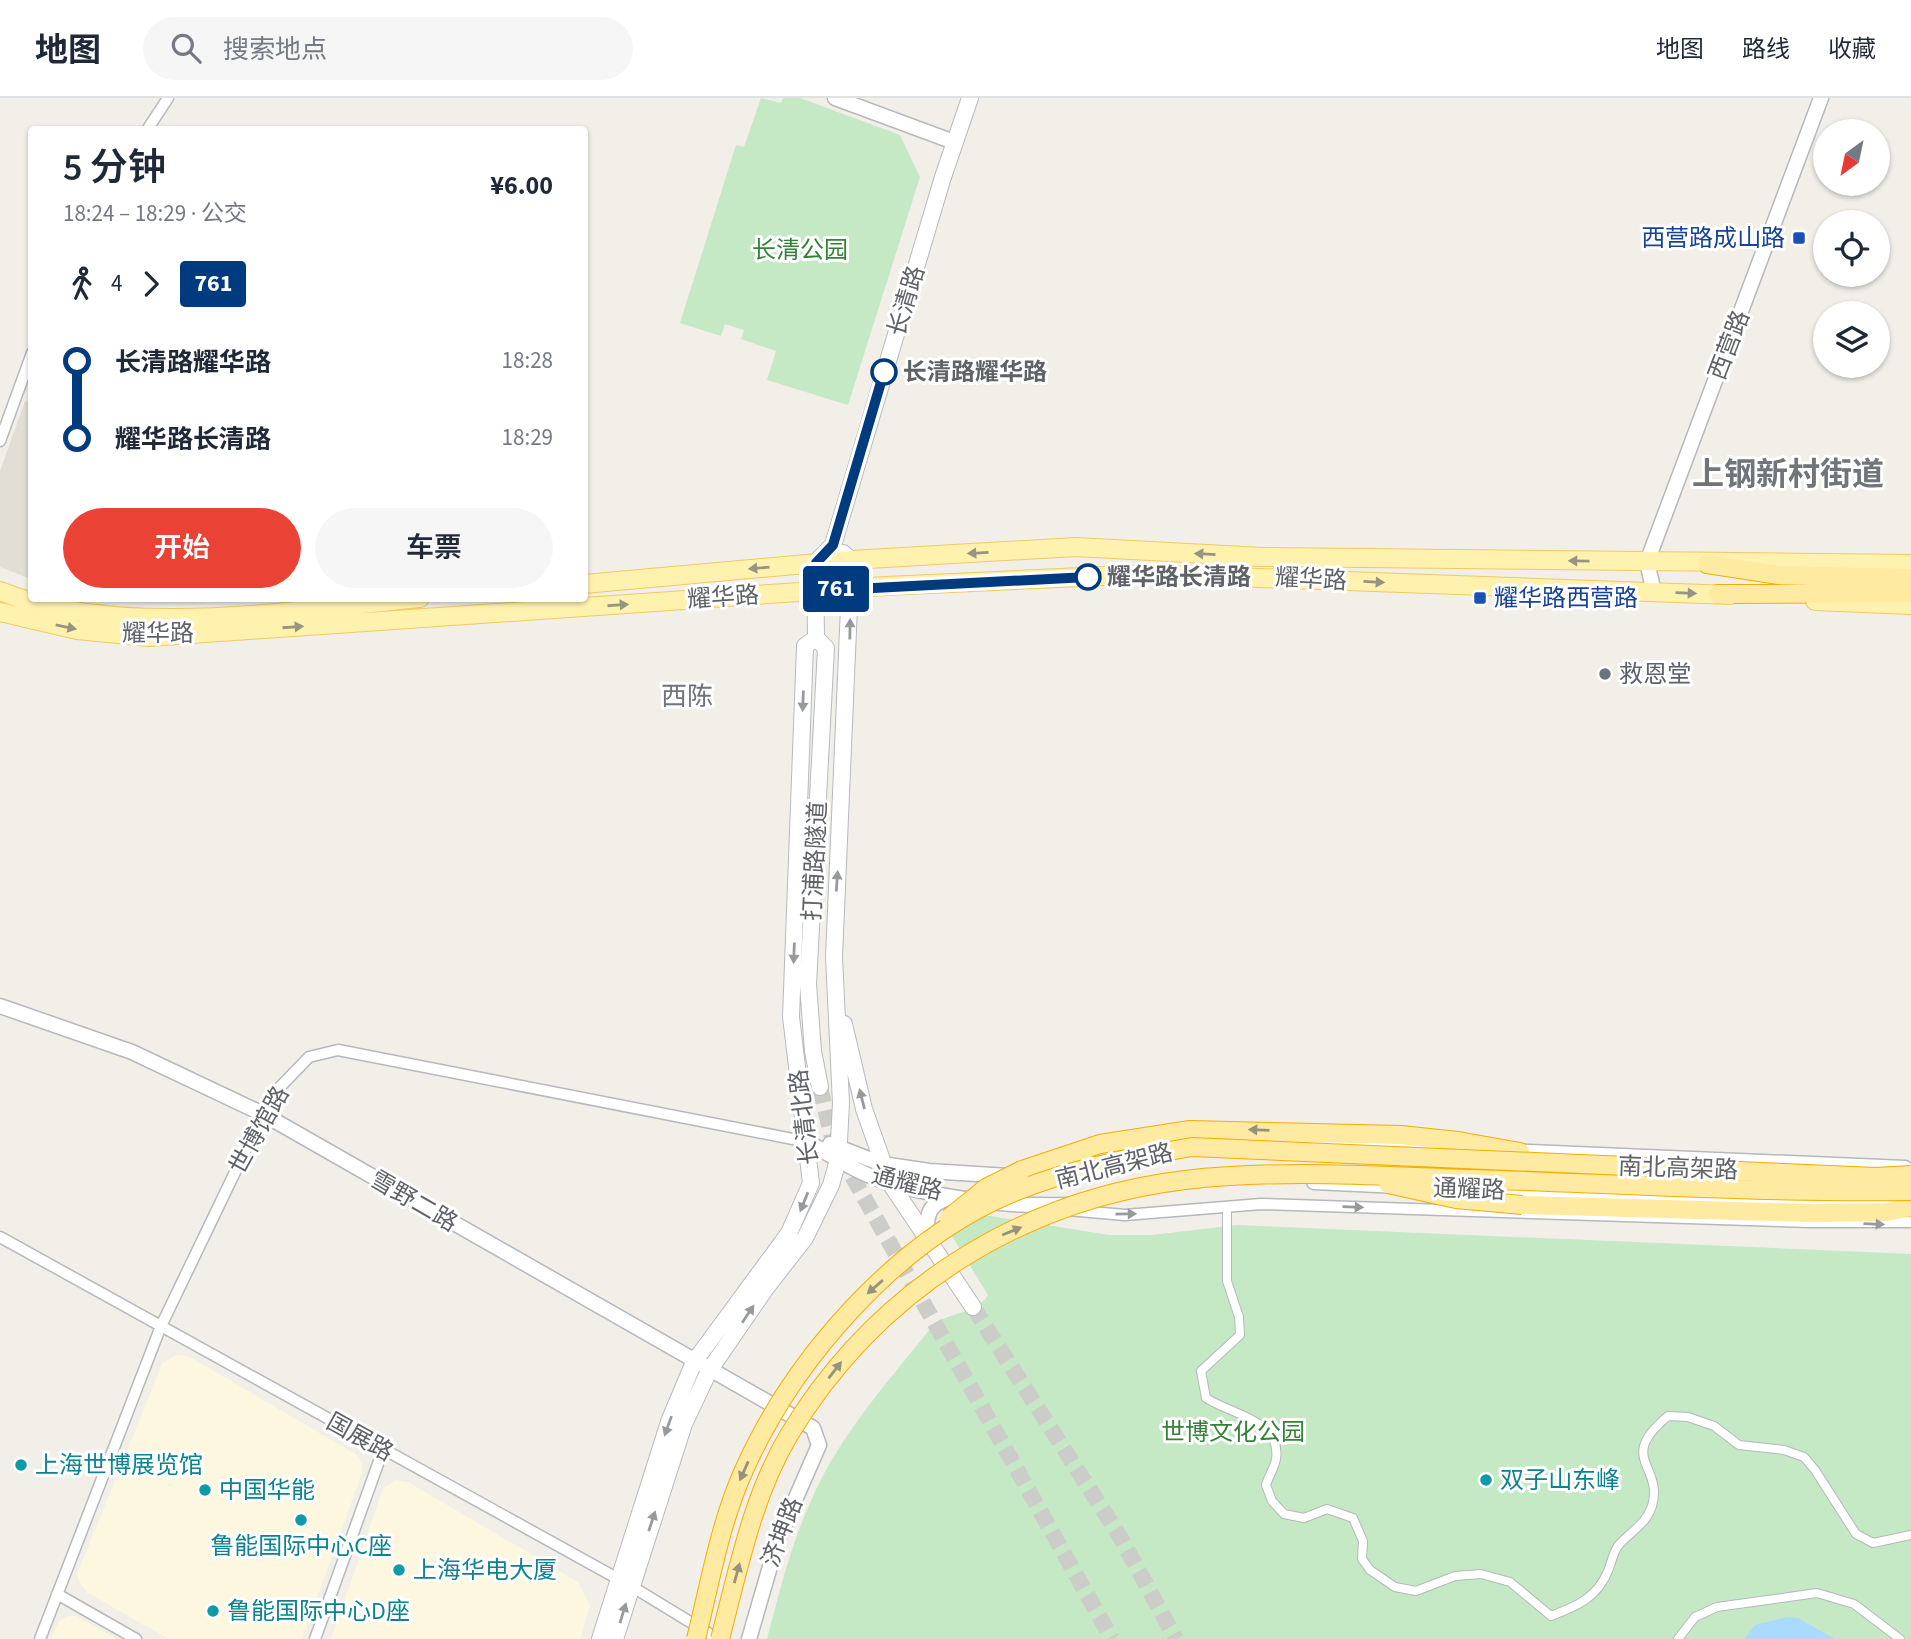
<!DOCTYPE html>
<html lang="zh">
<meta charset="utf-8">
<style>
:root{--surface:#fff;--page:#f6f6f7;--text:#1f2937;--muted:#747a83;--line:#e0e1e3;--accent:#ea4335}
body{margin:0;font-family:"Source Sans 3","Noto Sans SC",sans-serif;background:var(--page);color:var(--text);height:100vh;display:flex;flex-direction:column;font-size:26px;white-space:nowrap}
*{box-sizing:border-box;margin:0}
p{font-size:23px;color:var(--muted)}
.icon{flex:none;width:38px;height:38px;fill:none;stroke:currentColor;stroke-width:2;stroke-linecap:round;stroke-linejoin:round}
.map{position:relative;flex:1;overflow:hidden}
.side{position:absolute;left:28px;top:28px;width:560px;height:476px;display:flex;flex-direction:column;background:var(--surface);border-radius:7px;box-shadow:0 2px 5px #0004}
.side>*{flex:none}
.badge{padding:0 14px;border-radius:5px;font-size:24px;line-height:46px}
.needle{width:46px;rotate:213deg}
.fabs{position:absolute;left:1813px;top:21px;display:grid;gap:14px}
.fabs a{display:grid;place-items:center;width:77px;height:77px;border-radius:50%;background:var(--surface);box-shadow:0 2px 5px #0004;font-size:35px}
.map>.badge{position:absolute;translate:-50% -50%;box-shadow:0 0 0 4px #fff}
.legs{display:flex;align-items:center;gap:10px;height:77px;padding:0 35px;font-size:23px}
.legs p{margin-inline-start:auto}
.headline{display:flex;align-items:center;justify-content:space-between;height:119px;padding:0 35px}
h1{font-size:38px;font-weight:600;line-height:52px}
.action{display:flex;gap:14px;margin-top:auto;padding:14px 35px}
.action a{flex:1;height:80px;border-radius:42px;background:var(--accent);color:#fff;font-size:28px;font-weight:600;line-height:80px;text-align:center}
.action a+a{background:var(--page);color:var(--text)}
ul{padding:0 35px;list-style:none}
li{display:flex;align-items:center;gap:24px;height:77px;font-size:26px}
li i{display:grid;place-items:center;width:10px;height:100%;margin:0 9px;background:currentColor}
li i::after{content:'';width:18px;height:18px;margin:-9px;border:5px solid;border-radius:50%;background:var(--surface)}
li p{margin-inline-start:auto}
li:first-child i{background:linear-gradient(#0000 50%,currentColor 0)}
li:last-child i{background:linear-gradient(currentColor 50%,#0000 0)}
header{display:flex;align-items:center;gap:42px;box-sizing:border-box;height:98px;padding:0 35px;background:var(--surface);border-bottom:2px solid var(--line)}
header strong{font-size:33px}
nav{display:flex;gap:38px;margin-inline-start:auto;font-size:24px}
.search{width:490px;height:63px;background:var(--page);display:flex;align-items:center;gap:18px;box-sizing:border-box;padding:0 24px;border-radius:38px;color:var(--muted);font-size:26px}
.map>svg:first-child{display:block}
.commercial{fill:#fef7e0}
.education{fill:#e1ded6}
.green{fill:#c5e8c5}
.water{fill:#aadaff}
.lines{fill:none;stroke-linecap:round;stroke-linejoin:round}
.secondary-tunnel{stroke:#ccccc8;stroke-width:16;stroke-dasharray:16 8;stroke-linecap:butt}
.pedestrian-casing{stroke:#b5b8bc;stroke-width:10}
.minor-casing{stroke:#b5b8bc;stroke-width:13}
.tertiary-casing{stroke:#b5b8bc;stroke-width:17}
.secondary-casing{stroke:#b6babf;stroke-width:18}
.primary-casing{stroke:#f2c960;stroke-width:20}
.trunk-casing{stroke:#f9ab00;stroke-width:20}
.pedestrian{stroke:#fff;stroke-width:8}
.minor{stroke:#fff;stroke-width:10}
.tertiary{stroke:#fff;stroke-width:14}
.secondary{stroke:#fff;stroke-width:16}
.primary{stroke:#fff2af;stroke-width:18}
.trunk{stroke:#feeaa1;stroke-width:18}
.trunk-bridge-casing{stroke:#f9ab00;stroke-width:20;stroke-linecap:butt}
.trunk-bridge{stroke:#feeaa1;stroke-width:18}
.oneway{fill:#979581}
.oneway2{fill:#979a9d}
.oneway3{fill:#97927c}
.line-1-casing{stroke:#fff;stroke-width:16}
.line-1{stroke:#003b80;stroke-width:10}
.transit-dot{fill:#1a4fb4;stroke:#fff;stroke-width:2.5}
.stop-1-dot{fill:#fff;stroke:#003b80;stroke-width:3.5}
.worship-dot{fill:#6b7280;stroke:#fff;stroke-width:2.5}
.culture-dot{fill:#0f9aa8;stroke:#fff;stroke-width:2.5}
.labels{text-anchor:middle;stroke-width:6;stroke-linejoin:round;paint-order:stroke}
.transit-label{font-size:24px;fill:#164399;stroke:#fff;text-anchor:end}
.park-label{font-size:24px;fill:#348238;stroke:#fff}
.street-label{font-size:24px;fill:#5f6368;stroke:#fff}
.stop-label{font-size:24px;font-weight:bold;fill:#5f6368;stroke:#fff;text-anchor:start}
.worship-label{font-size:24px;fill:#5b616d;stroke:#fff;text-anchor:start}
.culture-label{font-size:24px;fill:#0d838f;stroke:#fff;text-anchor:start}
.neighbourhood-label{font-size:26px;fill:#70757a;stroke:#fff}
.district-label{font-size:32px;font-weight:bold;fill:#70757a;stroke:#fff}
</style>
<header>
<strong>地图</strong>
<div class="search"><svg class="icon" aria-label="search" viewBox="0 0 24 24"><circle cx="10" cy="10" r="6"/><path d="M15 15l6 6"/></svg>搜索地点</div>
<nav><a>地图</a><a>路线</a><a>收藏</a></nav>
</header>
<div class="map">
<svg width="1911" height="1541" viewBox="0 0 1911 1541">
<rect width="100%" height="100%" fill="#f1efe8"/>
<!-- commercial -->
<path class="commercial" d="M 176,1257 L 188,1258 L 357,1357 L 362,1366 L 362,1375 L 302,1541 L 169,1541 L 88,1495 L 82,1488 L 77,1477 L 162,1266 Z
M 395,1382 L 408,1384 L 578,1484 L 590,1508 L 580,1541 L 331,1541 L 383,1391 Z
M 68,1518 L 77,1518 L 116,1541 L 51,1541 L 59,1523 Z"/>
<!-- education -->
<path class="education" d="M 25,303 L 32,306 L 31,481 L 0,469 L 0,373 Z"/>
<!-- green -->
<path class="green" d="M 761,0 L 781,5 L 783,0 L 800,0 L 900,37 L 920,79 L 848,307 L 767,282 L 776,253 L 741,241 L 744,232 L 725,226 L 721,238 L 680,225 L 736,47 L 744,49 Z
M 953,1112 L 1109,1137 L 1152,1137 L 1237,1127 L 1911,1156 L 1911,1541 L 767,1541 C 779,1495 791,1446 811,1403 C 838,1339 887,1285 930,1231 C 944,1213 975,1218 988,1197 L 942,1122 Z"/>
<!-- water -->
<path class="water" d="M 1787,1519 L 1798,1520 L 1835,1541 L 1744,1541 L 1755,1527 Z"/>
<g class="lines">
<!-- secondary-tunnel -->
<path class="secondary-tunnel" d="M 820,989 L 833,1044 L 1112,1541
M 973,1209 L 1119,1437 L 1176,1541"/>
<defs>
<path id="pedestrian" d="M 1227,1109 L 1227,1183 L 1239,1219 L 1240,1237 L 1201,1273 L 1206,1300 C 1230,1316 1282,1322 1276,1361 C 1275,1369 1268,1379 1266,1387 L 1272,1403 L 1284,1416 L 1304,1420 L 1327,1411 L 1353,1420 L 1363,1443 L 1362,1461 L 1370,1472 L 1395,1489 L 1416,1493 L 1455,1478 L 1481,1476 L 1510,1484 L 1551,1518 C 1577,1508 1597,1500 1608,1473 C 1611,1466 1613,1455 1618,1448 C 1629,1434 1646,1427 1652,1408 C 1664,1367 1616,1361 1668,1318 L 1688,1319 L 1714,1328 L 1739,1347 L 1784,1352 L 1804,1359 L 1815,1372 L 1856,1436 L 1873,1445 L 1911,1437
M 1678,1541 L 1695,1519 L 1717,1509 L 1817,1495 L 1854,1506 L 1900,1541"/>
<path id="minor" d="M 147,32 L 168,0
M 0,343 L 32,255
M 1068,1112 L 1125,1117 L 1261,1106 L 1810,1124 L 1911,1124
M 0,1139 L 631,1488 L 718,1541
M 57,1496 L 136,1541
M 40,1541 L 161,1228 L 263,1016 L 280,989 L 309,959 L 338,952 L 808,1044
M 315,1541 L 383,1352"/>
<path id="tertiary" d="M 835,0 L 954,44
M 1654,494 L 1647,464 L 1821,0
M 0,908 L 132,954 L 263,1016 L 813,1330 L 819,1347 L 778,1441 L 749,1541
M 808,1044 C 834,1059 861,1077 890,1085 C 945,1101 1011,1109 1068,1107
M 1285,1045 L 1457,1051
M 830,1046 L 882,1066 L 929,1073 L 1008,1078
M 1509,1053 L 1905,1070
M 1314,1084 L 1399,1088
M 1426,1089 L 1813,1104 L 1906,1105
M 926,1137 C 927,1114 929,1105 952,1099"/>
<path id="secondary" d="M 816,540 L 826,550 L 808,886 L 813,953 L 820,989
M 844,926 L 864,1011 L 890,1085 L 973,1209
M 600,1541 L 670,1321 L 694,1264 L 789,1135 L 811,1085 L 791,919 L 805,548 L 816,540 L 815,465 L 833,447 L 943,79 L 970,0
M 615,1541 L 684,1326 L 709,1273 L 766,1190 L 805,1140 L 831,1087 L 838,1062 L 841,1005 L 834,859 L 851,462 L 843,455"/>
<path id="primary" d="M 584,486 L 851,462 L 1076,449 L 1262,459 L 1911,466
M 0,493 C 122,542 292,512 420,500
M 1815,503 L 1911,507
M 0,514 L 77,532 L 149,539 L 886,488 L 1149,476 L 1731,497"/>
<path id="trunk" d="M 1707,466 L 1779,477 L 1911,480
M 1718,496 L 1911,495
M 1022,1072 L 1100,1046 L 1190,1032 L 1401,1037 L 1458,1043 L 1520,1054
M 1522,1107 L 1811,1115 L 1887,1114 L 1911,1109"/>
</defs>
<!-- pedestrian casing -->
<use href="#pedestrian" class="pedestrian-casing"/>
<!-- minor casing -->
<use href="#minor" class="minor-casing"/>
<!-- tertiary casing -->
<use href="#tertiary" class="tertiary-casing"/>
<!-- secondary casing -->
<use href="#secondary" class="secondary-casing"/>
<!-- primary casing -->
<use href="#primary" class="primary-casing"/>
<!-- trunk casing -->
<use href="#trunk" class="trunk-casing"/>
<!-- pedestrian -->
<use href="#pedestrian" class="pedestrian"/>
<!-- minor -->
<use href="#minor" class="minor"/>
<!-- tertiary -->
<use href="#tertiary" class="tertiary"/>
<!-- secondary -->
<use href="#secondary" class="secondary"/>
<!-- primary -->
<use href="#primary" class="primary"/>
<!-- trunk -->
<use href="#trunk" class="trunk"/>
<defs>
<path id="trunk-bridge" d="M 1388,1086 L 1456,1101 L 1522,1107
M 949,1120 L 986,1090 L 1022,1072
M 696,1541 C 710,1485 720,1425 744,1372 C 793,1262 894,1146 1007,1097 C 1065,1072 1129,1060 1192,1049 L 1876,1079 L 1911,1077
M 720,1541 C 738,1473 752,1399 789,1337 C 875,1194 1019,1102 1185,1082 C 1280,1071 1378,1078 1473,1081 C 1618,1086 1765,1095 1911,1093"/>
</defs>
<!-- trunk-bridge casing -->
<use href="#trunk-bridge" class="trunk-bridge-casing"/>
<!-- trunk-bridge -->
<use href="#trunk-bridge" class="trunk-bridge"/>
</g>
<!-- one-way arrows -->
<defs><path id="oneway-solid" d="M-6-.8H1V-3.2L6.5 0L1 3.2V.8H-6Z" transform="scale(1.75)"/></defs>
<g class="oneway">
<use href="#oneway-solid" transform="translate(978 455) rotate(177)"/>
<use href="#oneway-solid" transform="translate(1205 456) rotate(-177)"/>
<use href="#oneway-solid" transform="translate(1579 463) rotate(-179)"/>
<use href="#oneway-solid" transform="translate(759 470) rotate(175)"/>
<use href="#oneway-solid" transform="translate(1374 484) rotate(3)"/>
<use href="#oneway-solid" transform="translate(1686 495) rotate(2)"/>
<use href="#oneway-solid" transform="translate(618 507) rotate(-4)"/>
<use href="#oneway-solid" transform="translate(66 529) rotate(11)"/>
<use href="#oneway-solid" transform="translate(293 529) rotate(-4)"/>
</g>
<g class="oneway2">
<use href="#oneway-solid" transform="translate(850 531) rotate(-89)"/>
<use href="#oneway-solid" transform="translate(803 603) rotate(92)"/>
<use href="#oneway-solid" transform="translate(837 783) rotate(-86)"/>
<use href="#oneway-solid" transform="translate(794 855) rotate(92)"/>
<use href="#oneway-solid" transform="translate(862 1001) rotate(-104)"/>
<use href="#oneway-solid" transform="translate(804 1104) rotate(112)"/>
<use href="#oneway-solid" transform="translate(1353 1109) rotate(2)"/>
<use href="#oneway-solid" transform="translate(1126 1116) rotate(-1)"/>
<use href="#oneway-solid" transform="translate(1874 1126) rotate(2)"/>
<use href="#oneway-solid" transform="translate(748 1216) rotate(-56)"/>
<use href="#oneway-solid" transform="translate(668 1328) rotate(110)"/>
<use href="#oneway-solid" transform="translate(652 1423) rotate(-72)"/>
<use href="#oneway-solid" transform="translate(623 1515) rotate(-73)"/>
</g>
<g class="oneway3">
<use href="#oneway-solid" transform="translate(1259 1032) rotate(-178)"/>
<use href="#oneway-solid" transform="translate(1012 1133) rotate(-22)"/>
<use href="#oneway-solid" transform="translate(875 1189) rotate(139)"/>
<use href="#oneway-solid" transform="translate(835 1272) rotate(-52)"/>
<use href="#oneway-solid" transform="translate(744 1373) rotate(114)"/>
<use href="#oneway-solid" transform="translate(737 1475) rotate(-75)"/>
</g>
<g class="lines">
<defs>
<path id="line-1" d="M 884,274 L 833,447 L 816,465 L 816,493 L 1088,479"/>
</defs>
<!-- line-1 casing -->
<use href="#line-1" class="line-1-casing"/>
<!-- line-1 -->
<use href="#line-1" class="line-1"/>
</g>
<!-- markers -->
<g class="transit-dot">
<rect x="1792" y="133" width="14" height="14" rx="3.5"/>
<rect x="1473" y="493" width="14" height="14" rx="3.5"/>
</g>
<g class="stop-1-dot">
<circle cx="884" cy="274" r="12"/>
<circle cx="1088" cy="479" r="12"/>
</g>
<circle class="worship-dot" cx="1605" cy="576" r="7"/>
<g class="culture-dot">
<circle cx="21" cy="1367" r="7"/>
<circle cx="1486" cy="1382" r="7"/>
<circle cx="205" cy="1392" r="7"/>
<circle cx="301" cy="1422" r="7"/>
<circle cx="399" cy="1472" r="7"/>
<circle cx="213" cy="1513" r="7"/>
</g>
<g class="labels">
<!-- transit labels -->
<g class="transit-label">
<text x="1785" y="148">西营路成山路</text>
<text x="1494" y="508" text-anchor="start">耀华路西营路</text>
</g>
<!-- park labels -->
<g class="park-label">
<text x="800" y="160">长清公园</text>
<text x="1233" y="1342">世博文化公园</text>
</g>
<!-- street labels -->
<g class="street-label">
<text transform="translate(906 203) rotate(-73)" y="8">长清路</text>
<text transform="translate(1729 247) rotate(-69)" y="8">西营路</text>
<text transform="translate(1311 481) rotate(3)" y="8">耀华路</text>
<text transform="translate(723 499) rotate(-4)" y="8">耀华路</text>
<text x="158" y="543">耀华路</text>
<text transform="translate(815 763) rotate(-87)" y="8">打浦路隧道</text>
<text transform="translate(804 1019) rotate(-97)" y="8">长清北路</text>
<text transform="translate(259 1032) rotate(-61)" y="8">世博馆路</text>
<text transform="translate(1114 1068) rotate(-14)" y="8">南北高架路</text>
<text transform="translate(1678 1070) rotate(2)" y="8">南北高架路</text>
<text transform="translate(907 1085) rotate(14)" y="8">通耀路</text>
<text transform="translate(1469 1091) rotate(2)" y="8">通耀路</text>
<text transform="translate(414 1103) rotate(30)" y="8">雪野二路</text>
<text transform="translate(360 1339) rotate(29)" y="8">国展路</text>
<text transform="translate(782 1434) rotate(-69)" y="8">济坤路</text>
</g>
<!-- stop labels -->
<g class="stop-label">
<text x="903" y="282">长清路耀华路</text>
<text x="1107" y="487">耀华路长清路</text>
</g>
<!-- worship labels -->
<g class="worship-label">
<text x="1619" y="584">救恩堂</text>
</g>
<!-- culture labels -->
<g class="culture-label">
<text x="35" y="1375">上海世博展览馆</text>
<text x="1500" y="1390">双子山东峰</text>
<text x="219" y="1400">中国华能</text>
<text x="301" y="1456" text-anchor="middle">鲁能国际中心C座</text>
<text x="413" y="1480">上海华电大厦</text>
<text x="227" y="1521">鲁能国际中心D座</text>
</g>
<!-- neighbourhood labels -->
<g class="neighbourhood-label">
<text x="687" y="607">西陈</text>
</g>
<!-- district labels -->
<g class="district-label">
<text x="1788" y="387">上钢新村街道</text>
</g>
</g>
</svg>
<div class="fabs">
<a><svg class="needle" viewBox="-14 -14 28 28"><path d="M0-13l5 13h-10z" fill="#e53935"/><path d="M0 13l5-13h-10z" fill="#747a83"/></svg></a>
<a><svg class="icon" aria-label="locate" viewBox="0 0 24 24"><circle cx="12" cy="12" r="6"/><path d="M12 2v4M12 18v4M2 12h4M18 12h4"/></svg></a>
<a><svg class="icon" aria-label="layers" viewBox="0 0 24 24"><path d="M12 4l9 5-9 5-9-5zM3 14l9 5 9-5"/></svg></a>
</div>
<b class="badge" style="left:836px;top:491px;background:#003b80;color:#fff">761</b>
<section class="side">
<div class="headline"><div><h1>5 分钟</h1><p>18:24 – 18:29 · 公交</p></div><b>¥6.00</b></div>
<div class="legs"><svg class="icon" aria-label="walk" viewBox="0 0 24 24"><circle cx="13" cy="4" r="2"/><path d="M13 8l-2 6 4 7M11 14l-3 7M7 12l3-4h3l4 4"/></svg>4<svg class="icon" aria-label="forward" viewBox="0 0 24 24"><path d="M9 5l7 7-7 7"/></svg><b class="badge" style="background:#003b80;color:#fff">761</b></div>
<ul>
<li><i style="color:#003b80"></i><b>长清路耀华路</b><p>18:28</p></li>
<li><i style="color:#003b80"></i><b>耀华路长清路</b><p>18:29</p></li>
</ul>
<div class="action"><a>开始</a><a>车票</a></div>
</section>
</div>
